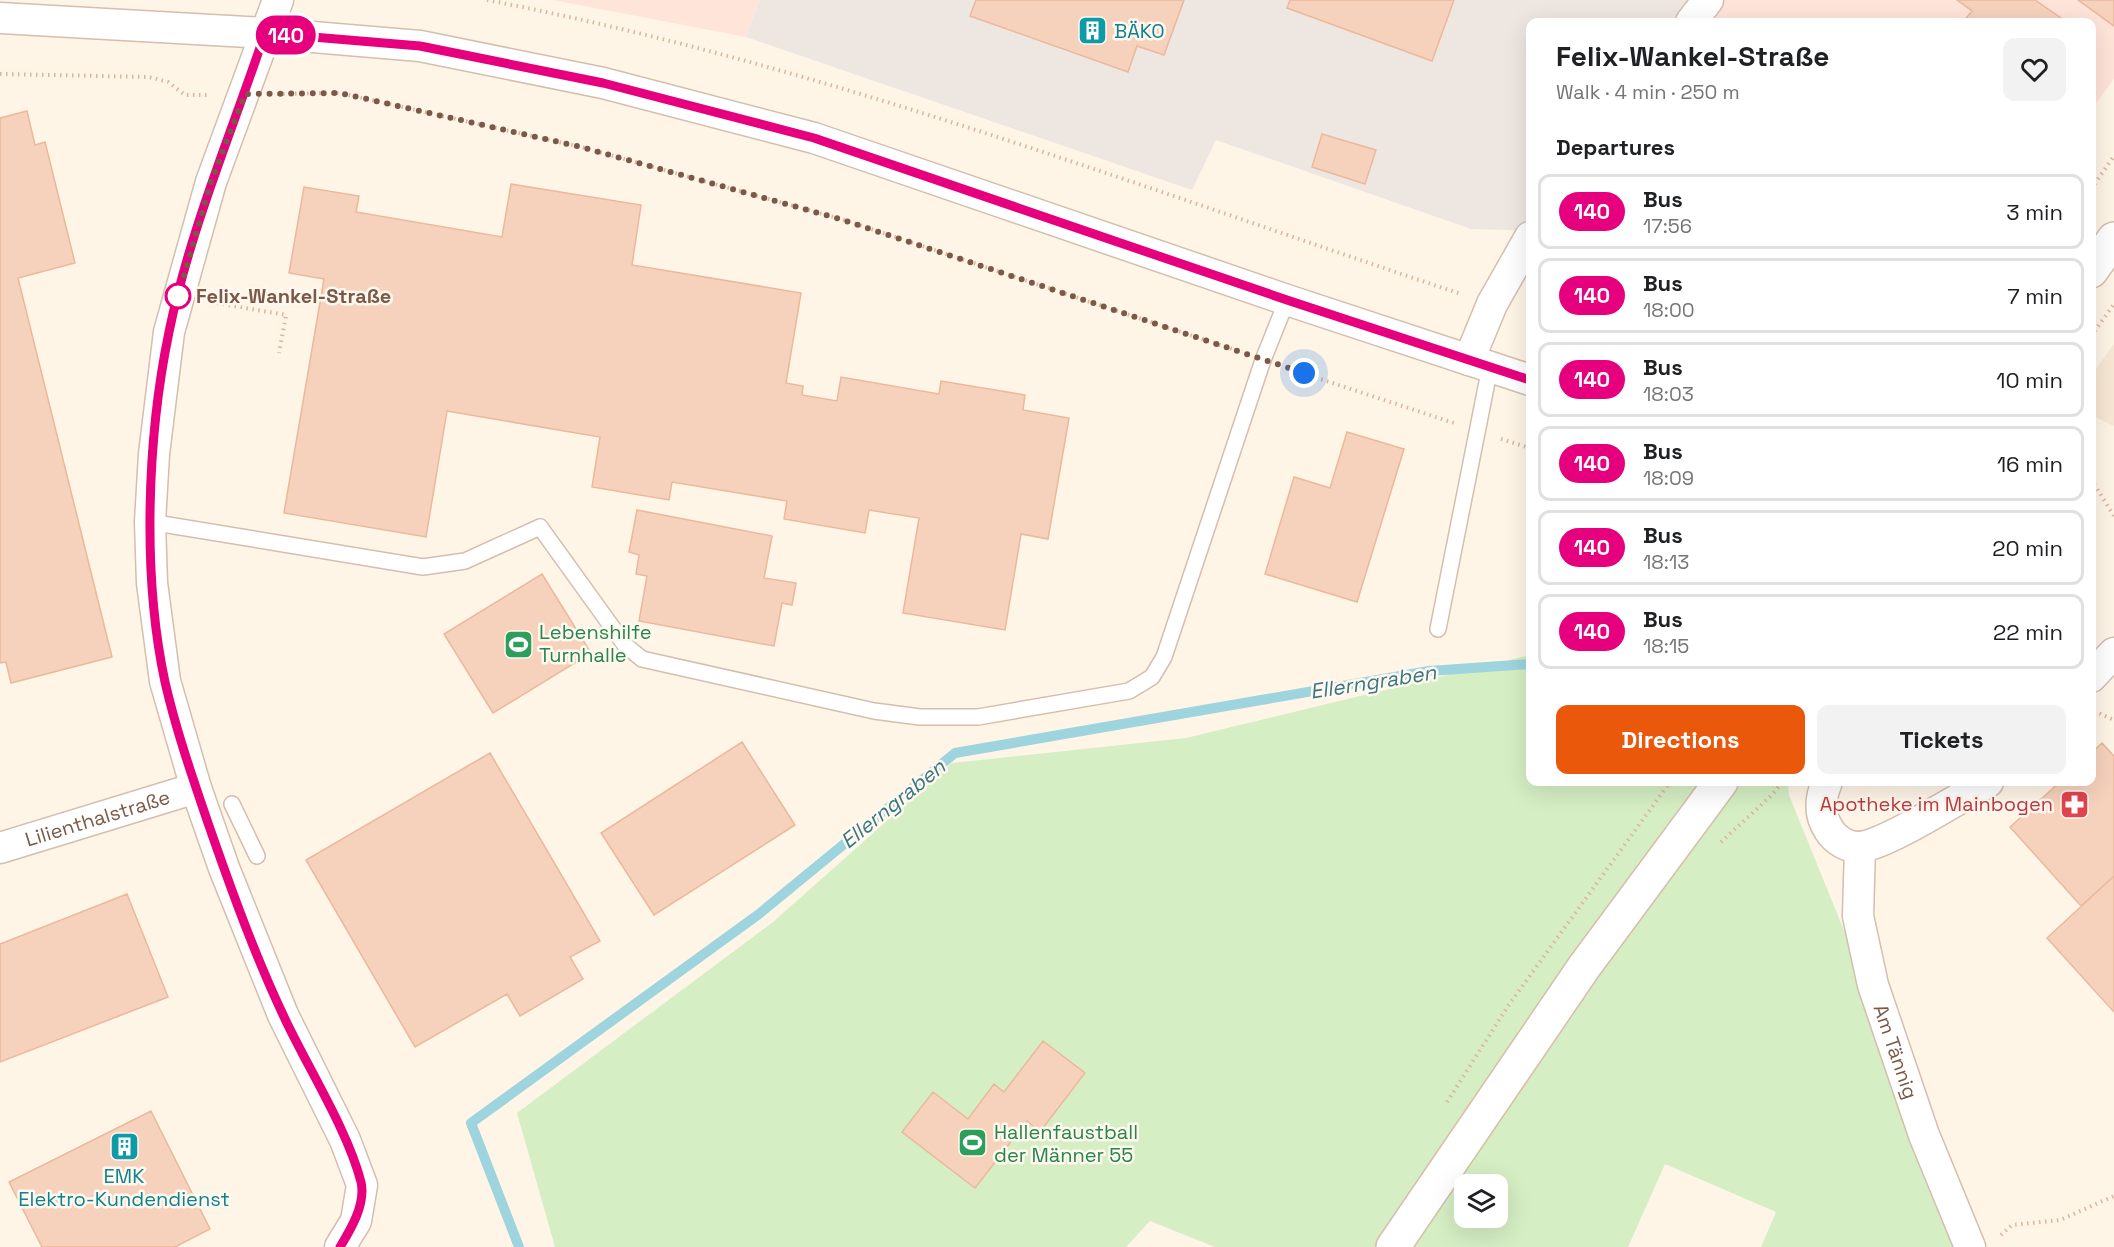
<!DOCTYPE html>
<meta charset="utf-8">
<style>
:root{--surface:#fff;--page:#f2f2f2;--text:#202124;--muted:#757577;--line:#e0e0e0;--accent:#ea580c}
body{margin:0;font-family:"Space Grotesk",sans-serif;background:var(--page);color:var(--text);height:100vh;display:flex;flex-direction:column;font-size:22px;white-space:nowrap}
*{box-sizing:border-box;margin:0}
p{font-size:20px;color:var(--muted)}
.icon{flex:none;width:33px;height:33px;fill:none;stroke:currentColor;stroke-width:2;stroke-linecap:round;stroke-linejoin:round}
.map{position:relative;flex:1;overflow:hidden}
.details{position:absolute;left:1526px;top:18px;width:570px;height:768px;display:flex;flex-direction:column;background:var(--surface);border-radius:12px;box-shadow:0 6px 24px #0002}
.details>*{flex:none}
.badge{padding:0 12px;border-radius:20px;font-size:21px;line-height:39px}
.fabs{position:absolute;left:1454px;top:1174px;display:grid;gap:12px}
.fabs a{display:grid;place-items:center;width:54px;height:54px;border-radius:12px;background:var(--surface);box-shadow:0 6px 24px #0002;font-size:30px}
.you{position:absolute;width:30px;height:30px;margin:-15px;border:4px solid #fff;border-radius:50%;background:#1a73e8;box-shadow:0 0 0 9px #1a73e833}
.map>.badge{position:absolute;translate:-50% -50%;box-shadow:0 0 0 3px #fff}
h2{padding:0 30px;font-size:22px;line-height:54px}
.round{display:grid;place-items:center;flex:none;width:63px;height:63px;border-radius:12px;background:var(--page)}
.summary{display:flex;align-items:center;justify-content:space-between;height:102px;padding:0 30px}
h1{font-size:28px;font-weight:800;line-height:45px}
.cta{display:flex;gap:12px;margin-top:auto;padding:12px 30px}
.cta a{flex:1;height:69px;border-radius:12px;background:var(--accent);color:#fff;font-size:24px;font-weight:800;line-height:69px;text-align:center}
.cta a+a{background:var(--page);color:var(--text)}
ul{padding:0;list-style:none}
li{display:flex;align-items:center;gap:18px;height:75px;margin:0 12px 9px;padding:0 18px;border:3px solid var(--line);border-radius:12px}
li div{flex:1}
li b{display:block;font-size:22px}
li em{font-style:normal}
li .badge{min-width:66px;font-weight:700;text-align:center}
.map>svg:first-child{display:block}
.residential{fill:#f7e7d4}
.commercial{fill:#ffe4da}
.industrial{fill:#eee7e1}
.green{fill:#d5eec3;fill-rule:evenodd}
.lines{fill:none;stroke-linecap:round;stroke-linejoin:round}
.stream{stroke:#9ed4dd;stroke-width:10}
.building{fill:#f6d2bc;stroke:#ebb89b;stroke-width:1.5}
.lane-casing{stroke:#d4beae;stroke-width:18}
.street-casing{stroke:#d4beae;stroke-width:33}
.secondary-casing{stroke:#d8beaa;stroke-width:36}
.path{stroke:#dcb59e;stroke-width:4;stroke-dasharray:1.5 4.5;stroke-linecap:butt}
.lane{stroke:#fff;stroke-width:15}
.street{stroke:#fff;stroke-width:30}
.secondary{stroke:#fff;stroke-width:33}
.line-casing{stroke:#fff;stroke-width:14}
.line{stroke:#e6007e;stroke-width:9}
.walk{stroke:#7b5948;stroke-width:6;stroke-dasharray:0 10.8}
.stop-dot{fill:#fff;stroke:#e6007e;stroke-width:3}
.labels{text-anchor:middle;stroke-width:5;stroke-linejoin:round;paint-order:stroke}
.culture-label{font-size:20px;fill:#0d838f;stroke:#fff8ef;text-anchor:start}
.stop-label{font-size:20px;font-weight:bold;fill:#7b5948;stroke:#fff8ef;text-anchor:start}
.leisure-label{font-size:20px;fill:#27864d;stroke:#fff8ef;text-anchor:start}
.health-label{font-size:20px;fill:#be3a42;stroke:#fff8ef;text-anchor:end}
.street-label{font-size:20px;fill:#7b5948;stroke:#fff8ef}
.water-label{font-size:21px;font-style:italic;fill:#3a7782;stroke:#fff8ef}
</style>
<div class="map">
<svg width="2114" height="1247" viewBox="0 0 2114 1247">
<rect width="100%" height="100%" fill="#fef5e7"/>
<!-- residential -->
<path class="residential" d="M 2114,344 L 2114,426 L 2091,415 L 2091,376 Z"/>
<!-- commercial -->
<path class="commercial" d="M 553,0 L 760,0 L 746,37 Z
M 1725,0 L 2114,0 L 2114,79 L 2091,110 L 2091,22 L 1709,22 Z"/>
<!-- industrial -->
<path class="industrial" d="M 760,0 L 1725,0 L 1709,22 L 1530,22 L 1530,231 L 1471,229 L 1216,140 L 1192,190 L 746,37 Z"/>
<!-- green -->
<path class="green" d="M 1530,655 L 1530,782 L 1788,782 L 1789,795 L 1875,1007 L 1961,1247 L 1761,1247 L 1776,1212 L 1665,1164 L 1628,1247 L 1215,1247 L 1150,1221 L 1126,1247 L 555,1247 L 517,1113 L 773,922 L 952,763 L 1186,738 ZM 1464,1185 L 1497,1185 L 1497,1218 L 1464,1218 Z"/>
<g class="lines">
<!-- stream -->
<path class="stream" d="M 519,1247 L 471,1123 L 759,914 L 955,753 L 1429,671 L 1530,664"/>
</g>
<!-- building -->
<path class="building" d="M 976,0 L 1184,0 L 1164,55 L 1137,46 L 1128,72 L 970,16 Z
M 1290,0 L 1454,0 L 1432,61 L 1287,8 Z
M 1957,0 L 2035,0 L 2064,20 L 1963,22 L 1972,11 Z
M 2078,0 L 2114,0 L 2114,26 Z
M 27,111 L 35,145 L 45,142 L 75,263 L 18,278 L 112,657 L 11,683 L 6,662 L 0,663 L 0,118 Z
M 1322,134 L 1376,150 L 1365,184 L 1312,167 Z
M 511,184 L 641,205 L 632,265 L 801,293 L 786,383 L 803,386 L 802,395 L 837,401 L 841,377 L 939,394 L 941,381 L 1025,395 L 1023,410 L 1069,418 L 1048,539 L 1021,534 L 1005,630 L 903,613 L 919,518 L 869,510 L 865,533 L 784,519 L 787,501 L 672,482 L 669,500 L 592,487 L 600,437 L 447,411 L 426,537 L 284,513 L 324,279 L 289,273 L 304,187 L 359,196 L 356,212 L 502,237 Z
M 1347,432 L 1404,449 L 1357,602 L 1265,574 L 1294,477 L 1330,488 Z
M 637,510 L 772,536 L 764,578 L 796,583 L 792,605 L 782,603 L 774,646 L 639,621 L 647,576 L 636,574 L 639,555 L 629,552 Z
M 542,574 L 591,653 L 493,713 L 444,634 Z
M 742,742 L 795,825 L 654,915 L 601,833 Z
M 2102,743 L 2114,756 L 2114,876 L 2081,906 L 2010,827 L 2060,782 L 2091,782 L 2091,753 Z
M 490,753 L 600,941 L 570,957 L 583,979 L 520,1016 L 507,994 L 415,1047 L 306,860 Z
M 2114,876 L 2114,1012 L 2047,938 Z
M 127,894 L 168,997 L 0,1062 L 0,944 Z
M 1043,1041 L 1085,1073 L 1040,1132 L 1027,1121 L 975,1188 L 902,1132 L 933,1092 L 968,1119 L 994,1084 L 1004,1092 Z
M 151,1111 L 210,1229 L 175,1247 L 42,1247 L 9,1182 Z"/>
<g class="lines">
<defs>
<path id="lane" d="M 150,522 L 423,567 L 465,561 L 540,527 L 625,645 L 642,659 L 874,711 L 920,717 L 978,717 L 1129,691 L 1152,677 L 1164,657 L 1263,360 L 1287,300
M 1438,629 L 1490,367
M 232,804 L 257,856"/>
<g id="street">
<path d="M 278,0 L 211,182 L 169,332 L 154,454 L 150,522 L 152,583 L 165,681 L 196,788 L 224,868 L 283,1015 L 345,1140 L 362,1185 L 356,1221 L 340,1247"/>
<path d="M 0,18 L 265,33 L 420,46 L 603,83 L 814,138 L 1287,300 L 1530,380"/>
<path d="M 1691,22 L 1708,0"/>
<path d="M 1469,360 L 1492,304 L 1530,237"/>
<path d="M 2091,677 L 2114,653"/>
<path d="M 1827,782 C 1820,798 1819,815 1829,830 C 1835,840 1848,848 1860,847 C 1886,845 1962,796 1988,782"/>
<path id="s1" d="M 1860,847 L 1858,916 L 1873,985 L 1924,1135 L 1970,1247"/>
<path id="s2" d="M 0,848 L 196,788"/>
</g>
<path id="secondary" d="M 2091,271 L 2114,239
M 1393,1247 L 1584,967 L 1721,782"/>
</defs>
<!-- lane casing -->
<use href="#lane" class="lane-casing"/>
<!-- street casing -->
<use href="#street" class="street-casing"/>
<!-- secondary casing -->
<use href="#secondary" class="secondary-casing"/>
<!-- path -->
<path class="path" d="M 487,0 C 820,64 1140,187 1461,294
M 0,74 L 149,77 L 168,82 L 185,95 L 210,95
M 277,94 L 340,93 L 581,147 L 841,219 L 1241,352
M 2091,189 L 2114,156
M 211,302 L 286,315 L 279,353
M 2091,336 L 2114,304
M 1287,368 L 1454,423
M 1501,439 L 1530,448
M 2091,479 L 2114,516
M 2094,711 L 2114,720
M 1721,842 L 1773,794 L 1782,782
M 1447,1102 L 1508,1006 L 1670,782
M 2001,1235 L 2012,1225 L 2060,1220 L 2114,1196"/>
<!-- lane -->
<use href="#lane" class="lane"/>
<!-- street -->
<use href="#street" class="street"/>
<!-- secondary -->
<use href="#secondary" class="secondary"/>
</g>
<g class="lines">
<defs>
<path id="line" d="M 340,1247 C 351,1229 366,1204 361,1182 C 348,1131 308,1068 285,1019 C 255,956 231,889 208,823 C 192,776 176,730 165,682 C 142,575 147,438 169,332 C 190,229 232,132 265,33 L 420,46 L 603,83 L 814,138 L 1287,300 L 1530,380"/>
</defs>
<!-- line casing -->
<use href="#line" class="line-casing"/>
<!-- line -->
<use href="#line" class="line"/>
<!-- walk -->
<path class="walk" d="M 178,296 L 211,182 L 245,94 L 340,93 L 581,147 L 840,219 L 1304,373"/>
</g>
<!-- icons -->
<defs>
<symbol id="building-square" viewBox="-11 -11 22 22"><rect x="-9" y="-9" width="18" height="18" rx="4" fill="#0f9aa8" stroke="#fff8ef"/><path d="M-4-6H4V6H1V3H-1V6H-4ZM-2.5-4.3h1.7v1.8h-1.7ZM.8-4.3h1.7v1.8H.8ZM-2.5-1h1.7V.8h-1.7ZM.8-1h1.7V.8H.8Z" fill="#fff"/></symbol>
<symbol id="stadium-square" viewBox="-11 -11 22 22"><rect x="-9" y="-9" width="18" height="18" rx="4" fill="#2e9e5b" stroke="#fff8ef"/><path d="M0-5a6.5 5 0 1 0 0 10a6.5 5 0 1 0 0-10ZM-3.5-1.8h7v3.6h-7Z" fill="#fff"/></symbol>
<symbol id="pharmacy-square" viewBox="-11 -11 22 22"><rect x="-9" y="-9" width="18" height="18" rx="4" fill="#e0444e" stroke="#fff8ef"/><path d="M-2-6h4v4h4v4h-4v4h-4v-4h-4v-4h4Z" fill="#fff"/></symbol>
</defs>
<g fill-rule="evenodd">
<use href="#building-square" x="1076" y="14" width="33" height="33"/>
<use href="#stadium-square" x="502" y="628" width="33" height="33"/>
<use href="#pharmacy-square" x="2058" y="788" width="33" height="33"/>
<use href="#stadium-square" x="956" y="1126" width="33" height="33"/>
<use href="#building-square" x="108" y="1130" width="33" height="33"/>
</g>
<!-- markers -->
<circle class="stop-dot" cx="178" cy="296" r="12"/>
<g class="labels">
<!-- culture labels -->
<g class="culture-label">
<text x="1114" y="38">BÄKO</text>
<text x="124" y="1183" text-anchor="middle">EMK<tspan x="124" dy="23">Elektro-Kundendienst</tspan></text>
</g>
<!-- stop labels -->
<g class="stop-label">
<text x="196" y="303">Felix-Wankel-Straße</text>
</g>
<!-- leisure labels -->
<g class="leisure-label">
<text x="539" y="639">Lebenshilfe<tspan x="539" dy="23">Turnhalle</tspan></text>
<text x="994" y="1139">Hallenfaustball<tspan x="994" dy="23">der Männer 55</tspan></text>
</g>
<!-- health labels -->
<g class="health-label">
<text x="2053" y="811">Apotheke im Mainbogen</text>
</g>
<!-- street labels -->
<g class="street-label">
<text dy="7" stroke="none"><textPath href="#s2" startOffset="102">Lilienthalstraße</textPath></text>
<text dy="7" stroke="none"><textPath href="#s1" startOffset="210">Am Tännig</textPath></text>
</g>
<!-- water labels -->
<g class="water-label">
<text transform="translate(1373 682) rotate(-9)" y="7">Ellerngraben</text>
<text transform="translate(893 804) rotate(-39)" y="7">Ellerngraben</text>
</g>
</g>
</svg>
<div class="fabs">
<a><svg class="icon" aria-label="layers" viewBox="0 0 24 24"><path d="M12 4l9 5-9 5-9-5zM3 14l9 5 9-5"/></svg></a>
</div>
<div class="you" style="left:1304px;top:373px"></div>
<b class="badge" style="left:286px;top:35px;background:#e6007e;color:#fff">140</b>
<section class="details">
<div class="summary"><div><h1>Felix-Wankel-Straße</h1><p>Walk · 4 min · 250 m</p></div><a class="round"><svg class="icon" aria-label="heart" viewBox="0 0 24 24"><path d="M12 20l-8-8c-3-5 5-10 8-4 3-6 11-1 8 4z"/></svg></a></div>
<h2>Departures</h2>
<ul>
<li><span class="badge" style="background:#e6007e;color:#fff">140</span><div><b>Bus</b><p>17:56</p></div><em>3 min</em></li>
<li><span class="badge" style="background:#e6007e;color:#fff">140</span><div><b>Bus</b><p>18:00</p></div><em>7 min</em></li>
<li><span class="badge" style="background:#e6007e;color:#fff">140</span><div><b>Bus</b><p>18:03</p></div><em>10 min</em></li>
<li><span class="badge" style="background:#e6007e;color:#fff">140</span><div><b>Bus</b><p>18:09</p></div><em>16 min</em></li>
<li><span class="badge" style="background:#e6007e;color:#fff">140</span><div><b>Bus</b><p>18:13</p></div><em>20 min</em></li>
<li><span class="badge" style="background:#e6007e;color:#fff">140</span><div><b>Bus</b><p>18:15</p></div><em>22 min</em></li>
</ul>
<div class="cta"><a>Directions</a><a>Tickets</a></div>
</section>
</div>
